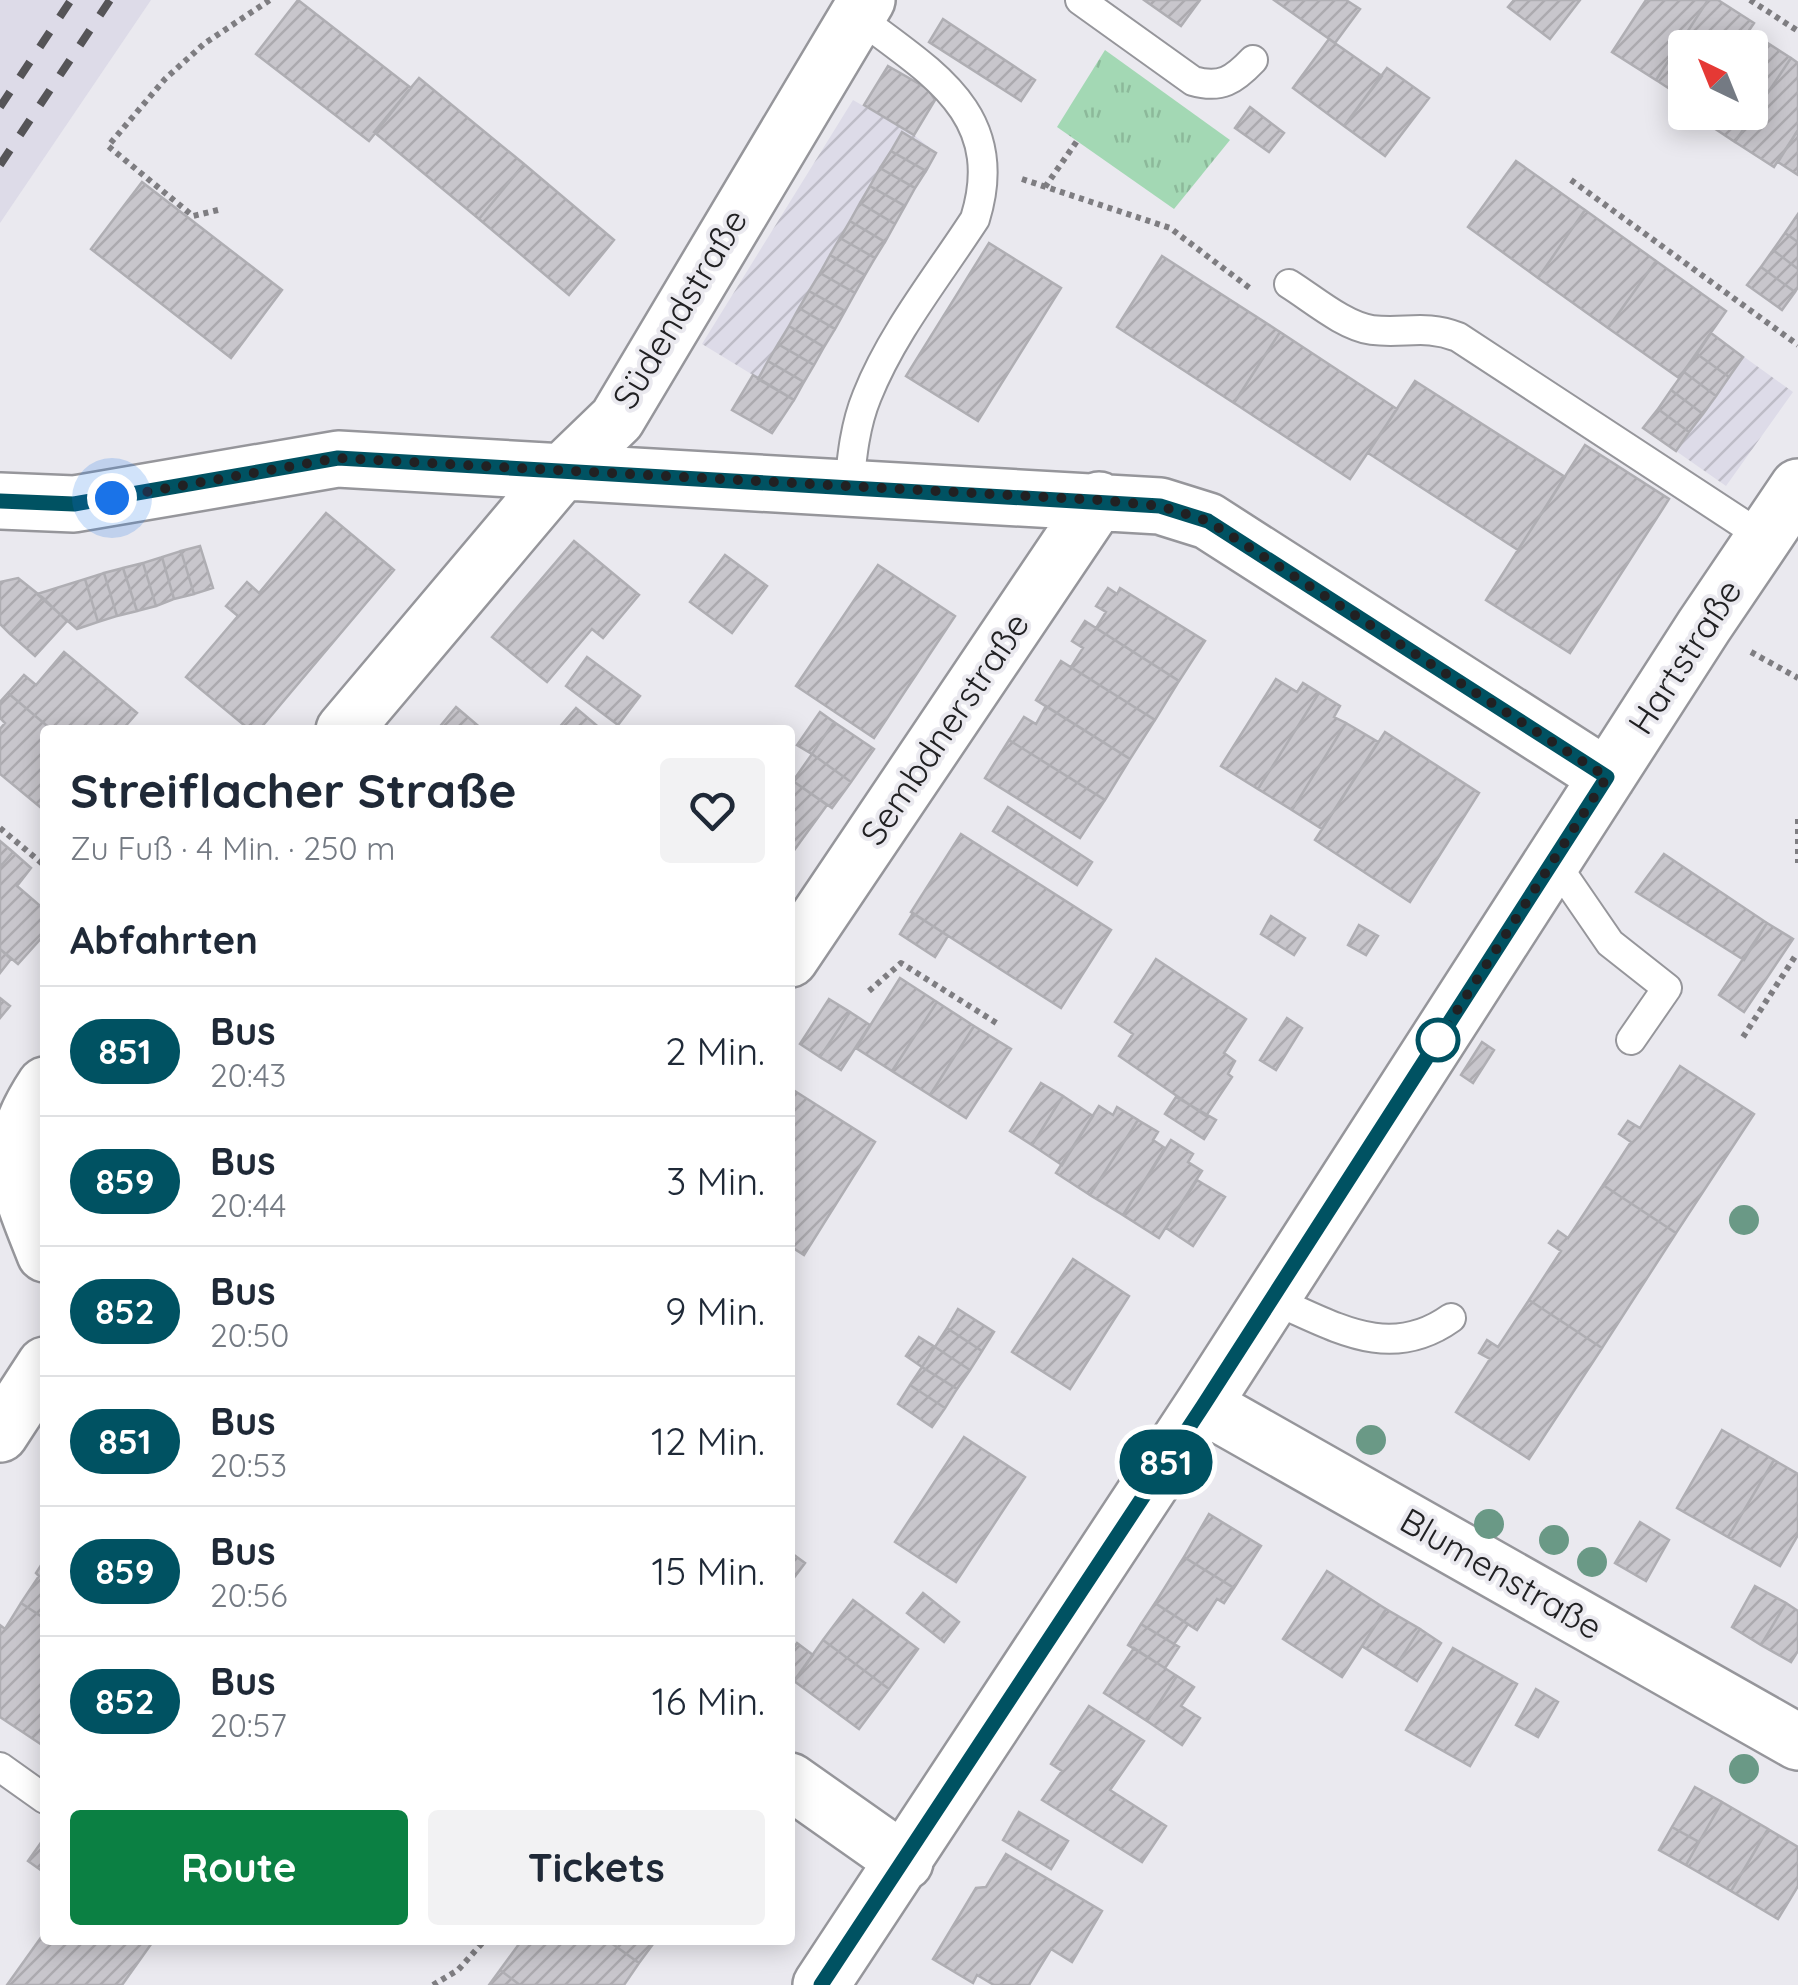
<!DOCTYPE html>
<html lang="de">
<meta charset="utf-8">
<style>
:root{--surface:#fff;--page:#f2f2f3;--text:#1f2937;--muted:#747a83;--line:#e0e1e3;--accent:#0b8043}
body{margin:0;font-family:Quicksand,sans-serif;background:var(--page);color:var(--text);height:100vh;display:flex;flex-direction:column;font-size:38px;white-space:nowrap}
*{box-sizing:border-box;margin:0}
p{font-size:32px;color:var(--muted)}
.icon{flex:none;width:55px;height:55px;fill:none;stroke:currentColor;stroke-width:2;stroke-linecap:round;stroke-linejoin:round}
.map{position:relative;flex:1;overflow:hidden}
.details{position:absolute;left:40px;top:725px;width:755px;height:1220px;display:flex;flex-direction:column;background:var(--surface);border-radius:10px;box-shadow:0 5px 25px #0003}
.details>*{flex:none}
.badge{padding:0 20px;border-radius:32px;font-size:35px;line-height:65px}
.needle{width:65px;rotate:317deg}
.buttons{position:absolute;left:1668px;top:30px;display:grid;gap:20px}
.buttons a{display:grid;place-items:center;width:100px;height:100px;border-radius:10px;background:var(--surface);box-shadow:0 5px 25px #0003;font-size:50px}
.you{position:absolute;width:50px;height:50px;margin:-25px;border:8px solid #fff;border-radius:50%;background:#1a73e8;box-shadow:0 0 0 15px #1a73e833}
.map>.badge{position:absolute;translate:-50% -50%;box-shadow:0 0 0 5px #fff}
h2{padding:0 30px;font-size:38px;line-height:90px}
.round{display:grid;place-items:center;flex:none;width:105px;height:105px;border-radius:10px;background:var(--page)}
.headline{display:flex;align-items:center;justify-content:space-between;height:170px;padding:0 30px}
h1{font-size:48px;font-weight:700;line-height:75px}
.button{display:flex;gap:20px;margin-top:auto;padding:20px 30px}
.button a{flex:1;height:115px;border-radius:10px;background:var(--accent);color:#fff;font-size:40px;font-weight:700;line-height:115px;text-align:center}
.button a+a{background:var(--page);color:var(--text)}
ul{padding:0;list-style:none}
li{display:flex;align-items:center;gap:30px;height:130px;padding:0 30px;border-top:2px solid var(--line)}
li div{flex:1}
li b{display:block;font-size:38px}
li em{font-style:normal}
li .badge{min-width:110px;font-weight:700;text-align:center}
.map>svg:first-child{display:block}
.built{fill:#dddbe8}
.industrial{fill:url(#industrial-furrows)}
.park{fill:url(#park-tufts)}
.building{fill:url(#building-hatch);stroke:#afaeb3;stroke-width:2.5}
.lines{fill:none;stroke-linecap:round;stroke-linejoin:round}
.lane-casing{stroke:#96969b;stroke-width:32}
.street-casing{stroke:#96969b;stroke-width:60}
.path{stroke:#7e7d81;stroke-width:6;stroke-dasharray:5 5;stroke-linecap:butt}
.lane{stroke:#fff;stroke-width:28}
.street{stroke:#fff;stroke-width:55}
.rail{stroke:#555457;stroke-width:8;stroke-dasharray:18 18;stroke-linecap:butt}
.tree{fill:#6a9986}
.line-casing{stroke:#fff;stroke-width:22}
.line{stroke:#005262;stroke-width:15}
.walk{stroke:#212123;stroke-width:10;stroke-dasharray:0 18}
.stop-dot{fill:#fff;stroke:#005262;stroke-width:5}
.labels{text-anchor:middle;stroke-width:8;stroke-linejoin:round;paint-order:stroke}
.street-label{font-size:35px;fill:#212123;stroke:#eae9ef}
</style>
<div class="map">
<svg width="1798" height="1985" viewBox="0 0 1798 1985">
<defs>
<pattern id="industrial-furrows" width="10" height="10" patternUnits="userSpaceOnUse" patternTransform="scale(2.5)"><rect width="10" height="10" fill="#dddbe8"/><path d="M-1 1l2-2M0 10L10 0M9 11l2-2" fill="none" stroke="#bdbcc7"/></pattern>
<pattern id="park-tufts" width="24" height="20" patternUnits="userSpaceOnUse" patternTransform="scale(2.5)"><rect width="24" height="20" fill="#a3d8b4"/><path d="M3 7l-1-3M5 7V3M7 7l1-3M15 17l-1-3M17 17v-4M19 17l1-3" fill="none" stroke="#8cb99a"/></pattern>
<pattern id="building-hatch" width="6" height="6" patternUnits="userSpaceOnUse" patternTransform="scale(2.5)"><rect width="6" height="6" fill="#c8c6cc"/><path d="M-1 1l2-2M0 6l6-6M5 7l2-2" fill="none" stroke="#acaaaf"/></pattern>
</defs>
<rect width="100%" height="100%" fill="#eae9ef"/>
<!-- built -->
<path class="built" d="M 0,0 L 151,0 L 0,223 Z"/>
<!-- industrial -->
<path class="industrial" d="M 853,100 L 914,135 L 936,153 L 794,400 L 702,344 Z
M 1711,333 L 1793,392 L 1726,486 L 1643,428 Z"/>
<!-- park -->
<path class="park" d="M 1105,50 L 1230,140 L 1174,209 L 1057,127 Z"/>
<!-- building -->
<path class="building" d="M 298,0 L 411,88 L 369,141 L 256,54 Z
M 1144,0 L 1200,0 L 1181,26 Z
M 1274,0 L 1346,0 L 1360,9 L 1335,43 Z
M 1514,0 L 1580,0 L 1550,39 L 1508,7 Z
M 1646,0 L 1708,0 L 1656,80 L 1612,52 Z
M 1708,0 L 1718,0 L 1754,23 L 1737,48 L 1685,48 L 1685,99 L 1656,80 Z
M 943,19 L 1035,80 L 1021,101 L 929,42 Z
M 1749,31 L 1791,58 L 1735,142 L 1693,114 L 1750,112 L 1750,48 L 1737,48 Z
M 1329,39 L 1382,76 L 1344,126 L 1293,88 Z
M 1791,58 L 1798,63 L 1798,130 L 1774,167 L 1735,142 Z
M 888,66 L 928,89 L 935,100 L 914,135 L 864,105 Z
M 1387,68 L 1429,98 L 1385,156 L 1344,126 Z
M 419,78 L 524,164 L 479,219 L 374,132 Z
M 1250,107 L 1284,133 L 1269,152 L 1235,128 Z
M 1798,130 L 1798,175 L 1778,162 Z
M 902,132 L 936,153 L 926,171 L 891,151 Z
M 891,151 L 926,171 L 915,188 L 880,168 Z
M 1516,161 L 1585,210 L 1538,278 L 1468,227 Z
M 524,164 L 614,240 L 569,295 L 479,219 Z
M 880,168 L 915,188 L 905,206 L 870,186 Z
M 142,182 L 282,290 L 231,358 L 91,249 Z
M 870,186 L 905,206 L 895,224 L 860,203 Z
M 860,203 L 895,224 L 885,242 L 850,221 Z
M 1585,210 L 1656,261 L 1608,328 L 1538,278 Z
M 1798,214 L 1798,242 L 1785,233 Z
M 850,221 L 885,242 L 875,258 L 840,238 Z
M 1785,233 L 1798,242 L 1798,269 L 1773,250 Z
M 840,238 L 875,258 L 865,275 L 830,255 Z
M 989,243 L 1061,288 L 978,421 L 906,376 Z
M 1773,250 L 1798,269 L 1798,287 L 1795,292 L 1761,267 Z
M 830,255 L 865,275 L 855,293 L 820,273 Z
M 1162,256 L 1280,332 L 1234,403 L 1117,327 Z
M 1656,261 L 1726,311 L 1679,378 L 1608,328 Z
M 1761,267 L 1795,292 L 1782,310 L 1747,285 Z
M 820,273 L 855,293 L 845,311 L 809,291 Z
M 809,291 L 845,311 L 835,329 L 799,308 Z
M 799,308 L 835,329 L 824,347 L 789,326 Z
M 789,326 L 824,347 L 814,365 L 778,344 Z
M 1280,332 L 1397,409 L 1350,479 L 1234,403 Z
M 1711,333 L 1743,357 L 1729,377 L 1697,354 Z
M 778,344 L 814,365 L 804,382 L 768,361 Z
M 1697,354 L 1729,377 L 1716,396 L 1684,372 Z
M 768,361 L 804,382 L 794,400 L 758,379 Z
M 1684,372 L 1716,396 L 1703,414 L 1671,390 Z
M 753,375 L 794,400 L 772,433 L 732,410 Z
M 1415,381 L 1565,477 L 1518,550 L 1368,453 Z
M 1671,390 L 1703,414 L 1689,432 L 1658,409 Z
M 1658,409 L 1689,432 L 1676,451 L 1643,428 Z
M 1585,445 L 1669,499 L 1570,653 L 1486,600 Z
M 326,513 L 394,570 L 259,730 L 250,730 L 186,677 L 238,616 L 226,606 L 247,582 L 259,593 Z
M 574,541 L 639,595 L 603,638 L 592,629 L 547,682 L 492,637 Z
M 200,546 L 213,588 L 194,594 L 181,551 Z
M 181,551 L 194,594 L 174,599 L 162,557 Z
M 725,555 L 767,586 L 732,633 L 690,602 Z
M 162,557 L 174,599 L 156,606 L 143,563 Z
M 143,563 L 156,606 L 137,611 L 123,568 Z
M 878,565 L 955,616 L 874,738 L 796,686 Z
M 123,568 L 137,611 L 117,616 L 104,573 Z
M 104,573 L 117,616 L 98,622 L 85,579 Z
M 18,578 L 43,598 L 10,634 L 0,624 L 0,582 Z
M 85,579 L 98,622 L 77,629 L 37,594 Z
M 1108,588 L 1117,594 L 1120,588 L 1205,641 L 1179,681 L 1096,628 L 1106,612 L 1096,606 Z
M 43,598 L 67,621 L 35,656 L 10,634 Z
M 1085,621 L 1179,681 L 1155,720 L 1071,667 L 1083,648 L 1072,641 Z
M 64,652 L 137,713 L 122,730 L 52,730 L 8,693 L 24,675 L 36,685 Z
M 587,657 L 640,696 L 618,725 L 566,686 Z
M 1061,661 L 1155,720 L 1130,759 L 1036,700 Z
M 1276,679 L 1297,692 L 1303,683 L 1319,693 L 1258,789 L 1221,766 Z
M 8,693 L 52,730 L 45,730 L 45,811 L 0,774 L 0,729 L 5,723 L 0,718 L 0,702 Z
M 1319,693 L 1340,706 L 1334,717 L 1346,723 L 1292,810 L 1258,789 Z
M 1046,706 L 1130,759 L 1105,800 L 1009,740 L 1024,717 L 1036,724 Z
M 456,707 L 483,730 L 437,730 Z
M 576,708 L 602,730 L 557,730 Z
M 820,712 L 834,722 L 812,754 L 797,745 Z
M 834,722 L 874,749 L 851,782 L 812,754 Z
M 1346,723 L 1378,742 L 1322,829 L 1292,810 Z
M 1385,732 L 1479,793 L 1410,902 L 1315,840 Z
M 1009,740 L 1105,800 L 1080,838 L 985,778 Z
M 812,754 L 851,782 L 832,808 L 793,781 Z
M 790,779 L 827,805 L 790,856 Z
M 1008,807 L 1092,862 L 1077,885 L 993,831 Z
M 961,834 L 1111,930 L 1061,1008 L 911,912 Z
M 0,841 L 13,852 L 0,867 Z
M 13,852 L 31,868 L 17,886 L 45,910 L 45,934 L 18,964 L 0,949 L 0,867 Z
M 1664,854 L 1767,923 L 1744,960 L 1636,892 Z
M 913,913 L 948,936 L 935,957 L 900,934 Z
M 1271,916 L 1305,938 L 1294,955 L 1261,934 Z
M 1767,923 L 1793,939 L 1744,1012 L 1719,995 Z
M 1359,925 L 1378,936 L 1366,955 L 1348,945 Z
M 0,949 L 11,959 L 0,973 Z
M 1156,959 L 1246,1019 L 1224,1053 L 1235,1061 L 1228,1074 L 1232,1077 L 1206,1116 L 1119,1056 L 1133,1034 L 1115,1022 Z
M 900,978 L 937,1002 L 892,1071 L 856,1048 Z
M 0,998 L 10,1006 L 0,1018 Z
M 829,999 L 850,1012 L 820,1057 L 800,1044 Z
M 937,1002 L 974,1026 L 930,1095 L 892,1071 Z
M 850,1012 L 870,1025 L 841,1070 L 820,1057 Z
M 1287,1018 L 1302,1028 L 1276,1070 L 1260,1060 Z
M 974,1026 L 1011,1049 L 966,1118 L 930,1095 Z
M 1482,1042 L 1494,1050 L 1473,1083 L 1461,1075 Z
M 1680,1066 L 1754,1114 L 1676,1233 L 1603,1185 L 1631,1142 L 1619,1134 L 1628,1121 L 1640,1128 Z
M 1041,1083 L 1063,1096 L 1032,1145 L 1010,1131 Z
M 790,1088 L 875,1142 L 804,1255 L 790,1246 Z
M 1063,1096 L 1093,1116 L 1062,1165 L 1032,1145 Z
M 1176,1097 L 1216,1120 L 1204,1139 L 1165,1114 Z
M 1099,1106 L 1113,1115 L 1117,1107 L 1138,1120 L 1090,1195 L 1056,1173 Z
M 1138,1120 L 1158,1132 L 1153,1140 L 1165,1148 L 1123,1215 L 1090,1195 Z
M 1171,1140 L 1193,1154 L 1188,1162 L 1202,1171 L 1159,1238 L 1123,1215 Z
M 1197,1180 L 1225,1197 L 1193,1246 L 1166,1228 Z
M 1603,1185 L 1676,1233 L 1602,1348 L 1529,1300 L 1561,1251 L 1549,1243 L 1558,1231 L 1568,1238 Z
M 1073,1259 L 1129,1296 L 1070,1389 L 1012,1352 Z
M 1529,1300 L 1602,1348 L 1529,1459 L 1456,1412 L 1490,1359 L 1479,1353 L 1487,1340 L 1498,1347 Z
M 958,1309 L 994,1332 L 982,1351 L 947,1328 Z
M 947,1328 L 982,1351 L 970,1370 L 935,1347 Z
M 919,1337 L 935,1347 L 922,1367 L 906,1356 Z
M 935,1347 L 970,1370 L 957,1389 L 922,1367 Z
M 922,1367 L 957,1389 L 945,1408 L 910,1385 Z
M 910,1385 L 945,1408 L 932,1427 L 898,1404 Z
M 1722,1430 L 1774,1460 L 1728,1537 L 1677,1508 Z
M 964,1437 L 1025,1477 L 956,1582 L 895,1542 Z
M 1774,1460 L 1798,1474 L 1798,1535 L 1780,1566 L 1728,1537 Z
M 1209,1514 L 1261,1546 L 1234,1588 L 1184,1557 Z
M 1640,1522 L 1669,1540 L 1646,1581 L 1615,1563 Z
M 790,1552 L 805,1563 L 790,1583 Z
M 1184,1557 L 1234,1588 L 1224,1603 L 1217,1599 L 1197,1630 L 1155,1603 Z
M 45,1559 L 45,1619 L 21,1603 L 39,1576 L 36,1573 Z
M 1327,1571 L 1386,1609 L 1342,1677 L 1283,1639 Z
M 1755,1586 L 1786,1603 L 1761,1645 L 1732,1627 Z
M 923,1593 L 959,1622 L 944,1642 L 907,1613 Z
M 853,1600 L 918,1649 L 889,1689 L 823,1640 Z
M 21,1603 L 45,1619 L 45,1747 L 0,1717 L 0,1625 L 5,1629 Z
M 1155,1603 L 1188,1624 L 1174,1644 L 1141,1624 Z
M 1786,1603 L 1798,1611 L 1798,1651 L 1791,1662 L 1761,1645 Z
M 1386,1609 L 1420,1629 L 1395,1667 L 1362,1646 Z
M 1141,1624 L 1179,1647 L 1165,1668 L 1128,1645 Z
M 1420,1629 L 1441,1643 L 1417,1681 L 1395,1667 Z
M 823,1640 L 889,1689 L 859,1729 L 794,1681 Z
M 797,1643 L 813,1655 L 790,1687 L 790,1653 Z
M 1134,1648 L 1177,1676 L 1147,1721 L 1104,1693 Z
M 1453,1648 L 1517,1684 L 1470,1766 L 1406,1730 Z
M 1177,1676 L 1194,1687 L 1181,1706 L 1200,1718 L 1182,1745 L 1147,1721 Z
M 1536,1689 L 1558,1702 L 1538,1737 L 1516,1725 Z
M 1089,1706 L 1144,1741 L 1110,1790 L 1166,1826 L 1142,1862 L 1042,1800 L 1062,1771 L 1051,1764 Z
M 1695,1787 L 1722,1802 L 1699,1842 L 1672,1827 Z
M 1722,1802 L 1768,1829 L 1731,1891 L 1686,1865 Z
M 1019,1812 L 1068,1841 L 1051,1869 L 1003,1840 Z
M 1672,1827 L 1699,1842 L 1686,1865 L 1659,1850 Z
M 1768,1829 L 1798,1847 L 1798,1886 L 1778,1919 L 1731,1891 Z
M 45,1837 L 45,1873 L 28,1861 Z
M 1006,1854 L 1102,1911 L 1072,1962 L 1051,1949 L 1029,1985 L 994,1985 L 977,1975 L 973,1983 L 933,1959 L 976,1888 L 986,1887 Z
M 45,1932 L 45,1940 L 154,1940 L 122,1985 L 7,1985 Z
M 522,1940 L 607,1940 L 639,1963 L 624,1985 L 520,1985 L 500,1970 Z
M 607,1940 L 656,1940 L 639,1963 Z
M 500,1970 L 520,1985 L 489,1985 Z"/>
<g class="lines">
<defs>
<path id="lane" d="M 1080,0 L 1193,81 C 1221,89 1234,80 1253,60
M 1289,284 C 1313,299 1344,326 1372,330 C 1405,334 1425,324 1458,337 L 1763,537
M 849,487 C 852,456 855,425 867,396 C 892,333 938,276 975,219 C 1008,113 930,72 857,16
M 1553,860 L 1610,943 L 1667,988 L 1631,1040
M 1271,1299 C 1333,1325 1388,1363 1451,1318
M 0,1767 L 45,1799"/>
<path id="street" d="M 0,501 L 74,504 L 338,459 L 1160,506 L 1208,521 L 1607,777
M 344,730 L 561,473 L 617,419 L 867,0
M 790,959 L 1099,500
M 45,1085 C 0,1153 17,1183 45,1254
M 1203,1405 L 1798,1742
M 0,1434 L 45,1365
M 790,1781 L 905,1862
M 821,1985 L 1203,1405 L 1704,626 L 1798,487"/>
</defs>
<!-- lane casing -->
<use href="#lane" class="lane-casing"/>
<!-- street casing -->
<use href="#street" class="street-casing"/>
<!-- path -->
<path class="path" d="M 1750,0 L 1798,31
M 1022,179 L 1170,228 L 1251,289
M 1571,180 L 1798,345
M 1045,187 L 1077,141
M 218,210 L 193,216 L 108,146 L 165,79 L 205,43 L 270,0
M 1751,652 L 1798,678
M 1798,819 L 1798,863
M 0,828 L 45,866
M 869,991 L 901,963 L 998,1024
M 1743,1037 L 1796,955
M 433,1985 L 458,1970 L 485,1940"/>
<!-- lane -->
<use href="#lane" class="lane"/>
<!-- street -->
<use href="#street" class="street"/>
<!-- rail -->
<path class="rail" d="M 0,107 L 71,0
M 0,165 L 110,0"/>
</g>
<!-- trees -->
<g class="tree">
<circle cx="1744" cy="1220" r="15"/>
<circle cx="1371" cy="1440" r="15"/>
<circle cx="1489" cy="1524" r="15"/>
<circle cx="1554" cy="1540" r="15"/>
<circle cx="1592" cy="1562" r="15"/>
<circle cx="1744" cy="1769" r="15"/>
</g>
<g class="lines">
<defs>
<path id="line" d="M 0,501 L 74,504 L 338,458 L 1160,506 L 1208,521 L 1607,777 L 1203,1406 L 821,1985"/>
</defs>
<!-- line casing -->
<use href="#line" class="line-casing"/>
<!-- line -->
<use href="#line" class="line"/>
<!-- walk -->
<path class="walk" d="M 112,498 L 338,458 L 1099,500 L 1160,506 L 1208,521 L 1607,777 L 1438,1040"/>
</g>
<!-- markers -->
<circle class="stop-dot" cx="1438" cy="1040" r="20"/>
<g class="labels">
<!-- street labels -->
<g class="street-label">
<text transform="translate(680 309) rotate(-59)" y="12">Südendstraße</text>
<text transform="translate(1685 657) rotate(-57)" y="12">Hartstraße</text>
<text transform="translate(945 729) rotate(-56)" y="12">Sembdnerstraße</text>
<text transform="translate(1501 1574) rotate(30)" y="12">Blumenstraße</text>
</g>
</g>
</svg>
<div class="buttons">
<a><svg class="needle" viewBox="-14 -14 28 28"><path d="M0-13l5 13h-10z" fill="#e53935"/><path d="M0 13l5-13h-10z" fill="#747a83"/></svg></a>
</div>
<div class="you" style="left:112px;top:498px"></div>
<b class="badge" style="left:1166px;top:1462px;background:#005262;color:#fff">851</b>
<section class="details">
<div class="headline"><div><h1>Streiflacher Straße</h1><p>Zu Fuß · 4 Min. · 250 m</p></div><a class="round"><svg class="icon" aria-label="heart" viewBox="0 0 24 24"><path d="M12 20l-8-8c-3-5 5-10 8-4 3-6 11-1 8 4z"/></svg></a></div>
<h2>Abfahrten</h2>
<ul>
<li><span class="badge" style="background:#005262;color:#fff">851</span><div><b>Bus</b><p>20:43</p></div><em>2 Min.</em></li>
<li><span class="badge" style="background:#005262;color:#fff">859</span><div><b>Bus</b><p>20:44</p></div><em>3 Min.</em></li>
<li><span class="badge" style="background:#005262;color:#fff">852</span><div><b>Bus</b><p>20:50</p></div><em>9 Min.</em></li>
<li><span class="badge" style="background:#005262;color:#fff">851</span><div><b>Bus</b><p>20:53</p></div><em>12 Min.</em></li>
<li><span class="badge" style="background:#005262;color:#fff">859</span><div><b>Bus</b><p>20:56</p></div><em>15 Min.</em></li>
<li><span class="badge" style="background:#005262;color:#fff">852</span><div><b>Bus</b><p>20:57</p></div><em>16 Min.</em></li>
</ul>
<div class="button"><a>Route</a><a>Tickets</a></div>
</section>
</div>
